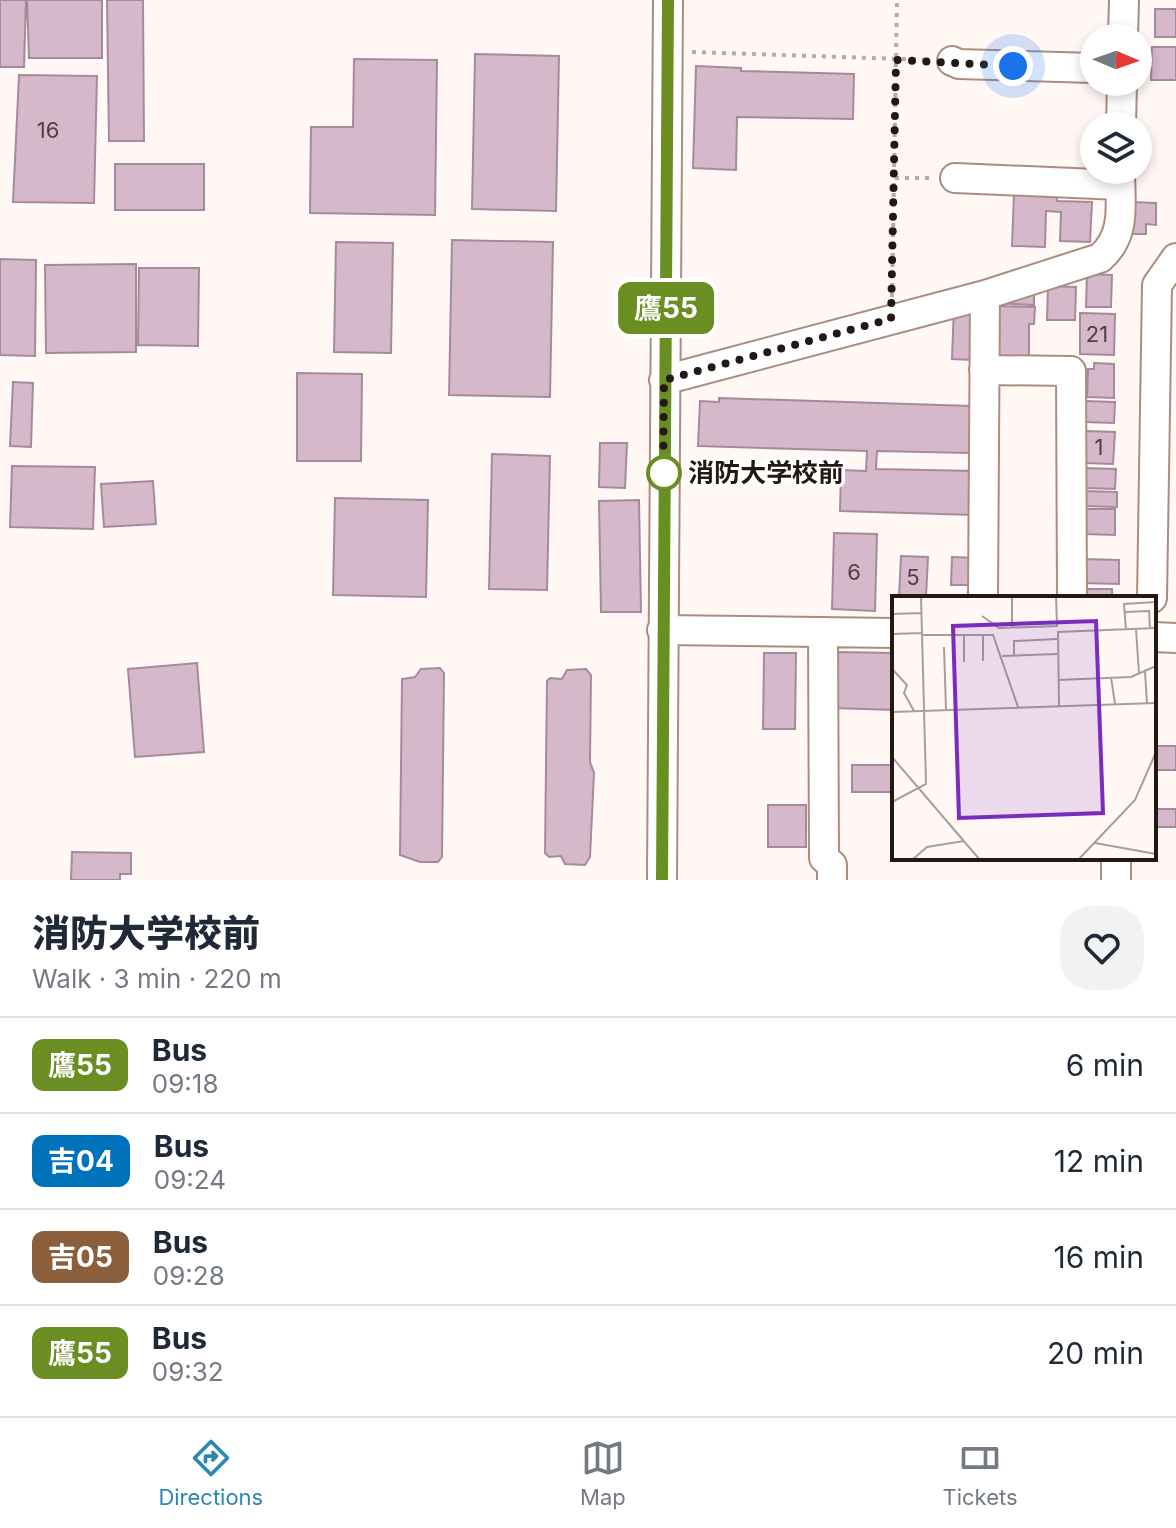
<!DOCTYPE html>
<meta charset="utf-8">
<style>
:root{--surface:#fff;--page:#f2f2f3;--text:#1f2937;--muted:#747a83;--line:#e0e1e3;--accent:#2b87b4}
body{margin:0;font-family:Inter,"Noto Sans JP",sans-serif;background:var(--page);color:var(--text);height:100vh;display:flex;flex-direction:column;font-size:30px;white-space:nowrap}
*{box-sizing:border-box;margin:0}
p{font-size:26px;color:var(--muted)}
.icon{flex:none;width:44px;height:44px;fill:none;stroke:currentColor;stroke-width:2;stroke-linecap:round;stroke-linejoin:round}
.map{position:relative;height:880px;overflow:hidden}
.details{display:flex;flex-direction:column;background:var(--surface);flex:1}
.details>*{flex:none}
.badge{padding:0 16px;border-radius:12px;font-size:28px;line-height:52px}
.needle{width:52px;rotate:92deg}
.fabs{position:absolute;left:1080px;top:24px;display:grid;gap:16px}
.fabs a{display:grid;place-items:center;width:72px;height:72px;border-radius:50%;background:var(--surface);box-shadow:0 4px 12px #0003;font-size:40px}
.you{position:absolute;width:40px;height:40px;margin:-20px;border:6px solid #fff;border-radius:50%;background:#1a73e8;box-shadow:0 0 0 12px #1a73e833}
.map>.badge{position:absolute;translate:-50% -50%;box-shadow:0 0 0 4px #fff}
.round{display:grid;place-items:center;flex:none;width:84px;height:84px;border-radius:32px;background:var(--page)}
.headline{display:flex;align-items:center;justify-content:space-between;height:136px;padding:0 32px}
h1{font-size:38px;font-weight:800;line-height:60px}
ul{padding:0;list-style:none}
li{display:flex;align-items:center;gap:24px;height:96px;padding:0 32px;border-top:2px solid var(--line)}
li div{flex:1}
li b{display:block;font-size:30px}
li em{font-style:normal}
li .badge{min-width:88px;font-weight:700;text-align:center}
.menu{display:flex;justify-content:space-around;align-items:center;height:112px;border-top:2px solid var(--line);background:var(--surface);font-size:22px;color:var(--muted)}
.menu a{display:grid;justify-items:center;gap:4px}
.menu .on{color:var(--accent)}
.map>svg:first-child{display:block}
.building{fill:#d5b8ca;stroke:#a68a9b;stroke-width:2}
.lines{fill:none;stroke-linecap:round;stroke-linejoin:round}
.minor-casing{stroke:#ab8d80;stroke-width:32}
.path{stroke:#b4aca8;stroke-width:4;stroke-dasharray:4 6;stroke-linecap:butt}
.minor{stroke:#fff;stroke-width:28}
.line-casing{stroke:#fff;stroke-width:18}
.line{stroke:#6b8e23;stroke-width:12}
.walk{stroke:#231813;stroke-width:8;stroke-dasharray:0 14.4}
.stop-dot{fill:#fff;stroke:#6b8e23;stroke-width:4}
.labels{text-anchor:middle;stroke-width:7;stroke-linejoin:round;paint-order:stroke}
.number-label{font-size:22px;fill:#504041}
.stop-label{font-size:26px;font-weight:bold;fill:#231813;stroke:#fff;text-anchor:start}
.inset-road{fill:none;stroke:#a79e9b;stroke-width:2}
.view{fill:#7b2cbf;fill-opacity:0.15;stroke:#7b2cbf;stroke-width:4}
.inset-edge{fill:none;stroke:#231813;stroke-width:4}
</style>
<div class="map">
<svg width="1176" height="880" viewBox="0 0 1176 880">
<rect width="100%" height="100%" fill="#fff8f5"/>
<!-- building -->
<path class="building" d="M 0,0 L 26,0 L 24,67 L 0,67 Z
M 27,0 L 102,0 L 102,58 L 29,58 Z
M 107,0 L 143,0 L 144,141 L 109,141 Z
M 1155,9 L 1176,9 L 1176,37 L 1155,37 Z
M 1152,47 L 1176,47 L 1176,80 L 1151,80 Z
M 475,54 L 559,56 L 556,211 L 472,209 Z
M 354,59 L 437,60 L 435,215 L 310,213 L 311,127 L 353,127 Z
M 696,66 L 741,68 L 741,71 L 854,74 L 853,119 L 737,117 L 736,170 L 693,168 Z
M 19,75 L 97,76 L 94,203 L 13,202 Z
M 115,164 L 204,164 L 204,210 L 115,210 Z
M 1014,193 L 1057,194 L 1057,201 L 1092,202 L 1090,242 L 1060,241 L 1061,212 L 1046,211 L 1045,247 L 1012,246 Z
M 1131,202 L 1156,203 L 1156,225 L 1146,224 L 1146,234 L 1130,234 Z
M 452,240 L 553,242 L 550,397 L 449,395 Z
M 336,242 L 393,243 L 391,353 L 334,352 Z
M 0,259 L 36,260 L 35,356 L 0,355 Z
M 136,264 L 136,352 L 46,353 L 45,265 Z
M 139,268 L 199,268 L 198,346 L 138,345 Z
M 1087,274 L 1112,275 L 1111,307 L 1086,307 Z
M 1034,281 L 1034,305 L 995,303 Z
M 1048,286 L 1076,287 L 1075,320 L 1047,320 Z
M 954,305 L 975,306 L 973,360 L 952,359 Z
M 995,306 L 1035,307 L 1034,324 L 1029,324 L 1029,358 L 995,357 L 1000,326 L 994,325 Z
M 1080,313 L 1115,314 L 1114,355 L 1080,354 Z
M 1094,363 L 1114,364 L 1114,398 L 1087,397 L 1088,369 L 1094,369 Z
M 297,373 L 362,374 L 361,461 L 297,461 Z
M 13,382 L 33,383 L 31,447 L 10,446 Z
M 719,398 L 971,406 L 970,453 L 877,451 L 876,469 L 975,471 L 974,515 L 840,511 L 841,470 L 866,471 L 867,451 L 698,446 L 700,401 L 719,402 Z
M 1085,401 L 1115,402 L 1114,423 L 1084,422 Z
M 1086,431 L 1115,432 L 1113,464 L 1084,463 Z
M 600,443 L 627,443 L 625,488 L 599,487 Z
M 492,454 L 550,456 L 547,590 L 489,589 Z
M 12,466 L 95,467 L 93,529 L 10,527 Z
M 1084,468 L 1116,469 L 1115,489 L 1084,488 Z
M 153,481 L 156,524 L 104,527 L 101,484 Z
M 1083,491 L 1117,492 L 1117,507 L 1083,506 Z
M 335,498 L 428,500 L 426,597 L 333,595 Z
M 639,500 L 641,612 L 601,612 L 599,501 Z
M 1084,509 L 1115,509 L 1115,535 L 1084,534 Z
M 834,533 L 877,534 L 875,611 L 832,609 Z
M 901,556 L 928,557 L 926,598 L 899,598 Z
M 952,557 L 978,558 L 977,585 L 951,585 Z
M 1082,559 L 1119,560 L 1119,584 L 1082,583 Z
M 1084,589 L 1112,589 L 1112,598 L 1083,598 Z
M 836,652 L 894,653 L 894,710 L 834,708 Z
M 764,653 L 796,653 L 795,729 L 763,729 Z
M 197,663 L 204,752 L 135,757 L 128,669 Z
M 440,668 L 444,673 L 442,857 L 438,862 L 420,862 L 400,855 L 402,679 L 415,677 L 421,669 Z
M 586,669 L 591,675 L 590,762 L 594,773 L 590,857 L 585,865 L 565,864 L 561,856 L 549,857 L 545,853 L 547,681 L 550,678 L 562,679 L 567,670 Z
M 1154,746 L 1176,746 L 1176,770 L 1154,770 Z
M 852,765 L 894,765 L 894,792 L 852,792 Z
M 768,805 L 806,805 L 806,847 L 768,847 Z
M 1154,809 L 1176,809 L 1176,827 L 1154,827 Z
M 72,852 L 131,853 L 131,874 L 120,874 L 120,880 L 71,880 Z"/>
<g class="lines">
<defs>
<path id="minor" d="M 1123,38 L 1124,0
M 952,61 L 959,64 L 1094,68
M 1121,126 L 1122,82
M 955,178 L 1120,185
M 984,370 L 1071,371 L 1072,598
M 664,380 L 985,295 L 1100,258 C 1127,235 1120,203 1120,170
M 983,598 L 985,295
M 1152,598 L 1157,285 L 1176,258
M 662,630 L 894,633
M 823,632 L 824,858 L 832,865 L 832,880
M 1154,637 L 1176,638
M 1116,858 L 1116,880
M 662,880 L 668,0"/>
</defs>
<!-- minor casing -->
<use href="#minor" class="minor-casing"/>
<!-- path -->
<path class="path" d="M 692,52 L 931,60
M 895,178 L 932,178
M 892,297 L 897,0"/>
<!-- minor -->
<use href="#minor" class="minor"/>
</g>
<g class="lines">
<defs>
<path id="line" d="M 662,880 L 668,0"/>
</defs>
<!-- line casing -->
<use href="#line" class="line-casing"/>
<!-- line -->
<use href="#line" class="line"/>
<!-- walk -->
<path class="walk" d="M 664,473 L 663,481 L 664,380 L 891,319 L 896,60 L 1013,66"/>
</g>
<!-- markers -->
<circle class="stop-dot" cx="664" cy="473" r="16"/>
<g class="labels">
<!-- number labels -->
<g class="number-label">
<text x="48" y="138">16</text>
<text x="1097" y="342">21</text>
<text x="1099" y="455">1</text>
<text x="854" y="580">6</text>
<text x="913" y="585">5</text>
</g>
<!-- stop labels -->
<g class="stop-label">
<text x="688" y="482">消防大学校前</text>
</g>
</g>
<!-- overview -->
<g transform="translate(892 596)">
<rect width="264" height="264" fill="#fff8f5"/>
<path class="inset-road" d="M 120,0 L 120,31M 233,16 L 257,15 L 258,33M 0,18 L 29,17M 90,20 L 107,32 L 165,30 L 164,0M 244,33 L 247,78M 234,34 L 232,8 L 264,6M 0,38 L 30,37M 30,39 L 101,39 L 126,111M 52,51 L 54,113M 122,59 L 122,45 L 165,43M 110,60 L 165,58M 91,65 L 91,38M 72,66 L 72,38M 0,73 L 15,89 L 12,97 L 22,115M 253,75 L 255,108M 219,81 L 223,108M 166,84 L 239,81 L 264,70M 167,110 L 166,36 L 264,32M 0,116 L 264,107M 0,161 L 88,264M 0,206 L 34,188 L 29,0M 203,247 L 264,258M 20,264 L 35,251 L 72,245M 186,264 L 243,204 L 264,156"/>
<path class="view" d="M 204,25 L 211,217 L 67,222 L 61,30 Z"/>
<rect width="264" height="264" class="inset-edge"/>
</g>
</svg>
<div class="fabs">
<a><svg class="needle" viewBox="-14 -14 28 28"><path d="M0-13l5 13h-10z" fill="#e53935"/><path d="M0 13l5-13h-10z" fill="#747a83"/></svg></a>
<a><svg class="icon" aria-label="layers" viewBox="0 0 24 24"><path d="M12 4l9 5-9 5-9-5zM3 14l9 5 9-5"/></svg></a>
</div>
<div class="you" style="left:1013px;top:66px"></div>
<b class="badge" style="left:666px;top:308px;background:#6b8e23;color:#fff">鷹55</b>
</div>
<section class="details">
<div class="headline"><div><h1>消防大学校前</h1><p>Walk · 3 min · 220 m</p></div><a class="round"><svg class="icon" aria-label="heart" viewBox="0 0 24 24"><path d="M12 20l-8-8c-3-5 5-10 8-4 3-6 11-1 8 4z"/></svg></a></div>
<ul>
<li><span class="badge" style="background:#6b8e23;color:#fff">鷹55</span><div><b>Bus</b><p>09:18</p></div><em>6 min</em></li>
<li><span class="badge" style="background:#0072bc;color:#fff">吉04</span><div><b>Bus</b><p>09:24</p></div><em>12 min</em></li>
<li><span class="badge" style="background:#8b5e3c;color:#fff">吉05</span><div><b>Bus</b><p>09:28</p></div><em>16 min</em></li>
<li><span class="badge" style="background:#6b8e23;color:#fff">鷹55</span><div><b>Bus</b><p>09:32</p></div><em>20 min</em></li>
</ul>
</section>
<nav class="menu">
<a class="on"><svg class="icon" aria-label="directions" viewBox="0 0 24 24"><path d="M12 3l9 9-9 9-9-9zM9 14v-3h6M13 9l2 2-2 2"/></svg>Directions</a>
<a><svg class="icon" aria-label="map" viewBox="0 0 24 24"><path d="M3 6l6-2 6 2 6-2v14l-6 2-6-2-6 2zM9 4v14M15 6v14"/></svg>Map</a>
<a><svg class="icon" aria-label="tickets" viewBox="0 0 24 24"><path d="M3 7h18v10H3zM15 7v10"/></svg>Tickets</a>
</nav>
